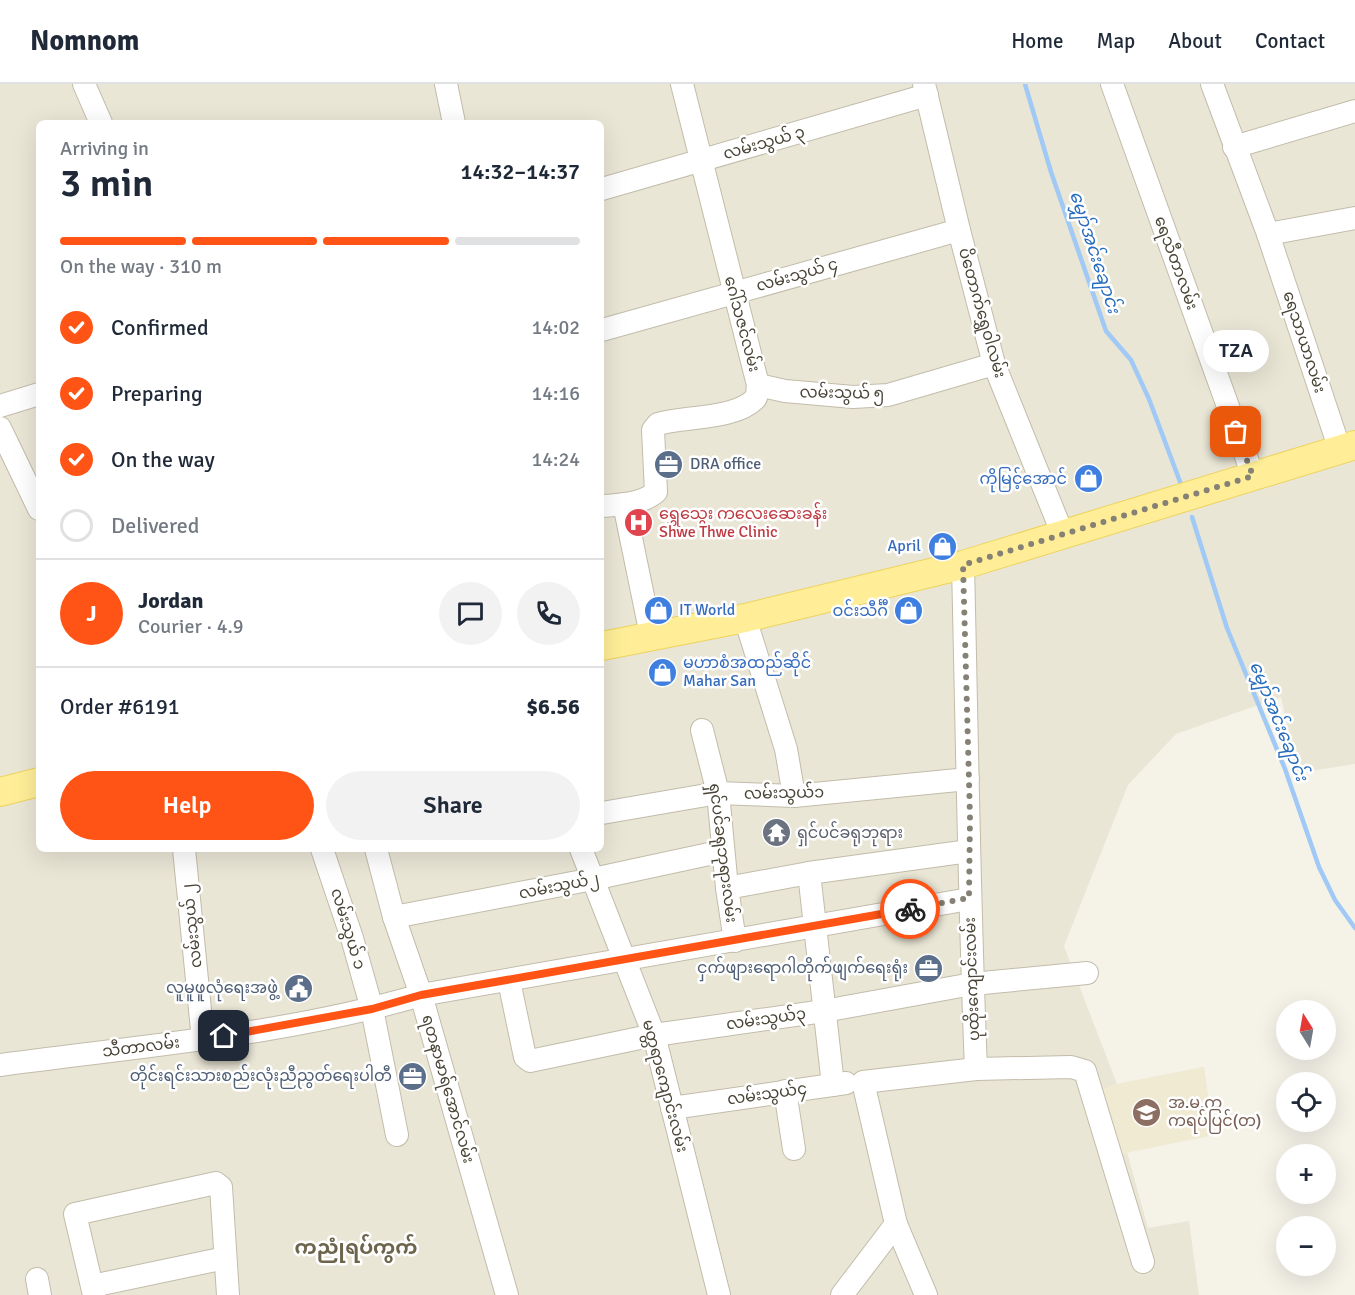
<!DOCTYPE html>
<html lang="en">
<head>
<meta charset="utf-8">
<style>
  body { margin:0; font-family:Signika,"Noto Sans Myanmar",sans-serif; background:#f2f2f3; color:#1f2937; height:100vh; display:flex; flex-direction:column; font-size:22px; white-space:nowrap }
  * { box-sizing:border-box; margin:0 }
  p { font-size:20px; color:#747a83 }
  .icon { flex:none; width:33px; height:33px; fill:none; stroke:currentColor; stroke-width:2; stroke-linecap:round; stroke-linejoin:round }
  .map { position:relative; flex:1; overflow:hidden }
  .drawer { position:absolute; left:36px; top:36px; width:568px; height:732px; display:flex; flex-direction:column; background:#fff; border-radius:9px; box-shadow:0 6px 24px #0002 }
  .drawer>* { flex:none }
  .needle { width:39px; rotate:349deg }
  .fabs { position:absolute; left:1276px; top:916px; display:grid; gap:12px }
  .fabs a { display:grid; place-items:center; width:60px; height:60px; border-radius:50%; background:#fff; box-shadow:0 6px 24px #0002; font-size:30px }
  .pin { position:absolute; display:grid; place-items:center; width:51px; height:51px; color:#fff; margin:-26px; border-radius:12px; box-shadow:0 3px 9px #0006 }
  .courier { position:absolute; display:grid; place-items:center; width:60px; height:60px; margin:-30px; border:4px solid #ff5415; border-radius:50%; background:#fff; color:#222; box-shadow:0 2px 8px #0007 }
  .bubble { position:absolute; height:42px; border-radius:21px; background:#fff; box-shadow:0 6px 24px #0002; font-size:20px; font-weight:600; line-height:42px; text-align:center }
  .headline em { font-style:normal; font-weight:600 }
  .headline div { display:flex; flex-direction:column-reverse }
  .headline { display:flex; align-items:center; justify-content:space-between; height:102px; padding:0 24px }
  h1 { font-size:39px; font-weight:600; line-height:45px }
  .bar { display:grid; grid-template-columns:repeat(4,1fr); gap:9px 6px; align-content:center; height:72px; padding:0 24px }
  .bar i { height:8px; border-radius:4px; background:#e0e1e3 }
  .bar .active { background:#ff5415 }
  .bar p { grid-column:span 4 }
  .line { display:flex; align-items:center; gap:15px; padding:0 24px; border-top:2px solid #e0e1e3 }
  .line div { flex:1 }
  .round { display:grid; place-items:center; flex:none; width:63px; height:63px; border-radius:32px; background:#f2f2f3 }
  ol { padding:0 24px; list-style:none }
  li { display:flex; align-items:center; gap:18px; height:66px }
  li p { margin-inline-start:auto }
  li .icon { padding:6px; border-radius:50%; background:#ff5415; color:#fff; stroke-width:4 }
  li:last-child { color:#747a83 }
  li i { width:33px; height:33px; border:3px solid #e0e1e3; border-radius:50% }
  .button { display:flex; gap:12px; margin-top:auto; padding:12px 24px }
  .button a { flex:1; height:69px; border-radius:36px; background:#ff5415; color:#fff; font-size:24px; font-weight:600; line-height:69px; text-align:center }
  .button a+a { background:#f2f2f3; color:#1f2937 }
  header { display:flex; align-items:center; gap:36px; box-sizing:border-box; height:84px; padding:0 30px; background:#fff; border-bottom:2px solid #e0e1e3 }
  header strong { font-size:28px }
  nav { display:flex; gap:33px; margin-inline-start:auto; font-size:21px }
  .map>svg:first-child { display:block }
  .residential { fill:#eae6d6; fill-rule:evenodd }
  .education { fill:#efead1 }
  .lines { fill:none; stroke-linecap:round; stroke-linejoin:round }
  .stream { stroke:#a0c9f6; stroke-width:4.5 }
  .minor-casing { stroke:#c2bcaa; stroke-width:24 }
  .major-casing { stroke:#edd35e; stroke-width:30 }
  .minor { stroke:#fff; stroke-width:22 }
  .major { stroke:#ffee97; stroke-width:28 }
  .done { stroke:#858174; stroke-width:6; stroke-dasharray:0 10.8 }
  .route { stroke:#ff5415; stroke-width:8 }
  .labels { text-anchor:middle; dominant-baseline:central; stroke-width:5; stroke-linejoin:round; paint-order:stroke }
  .street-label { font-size:16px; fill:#494436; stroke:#fff }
  .service-label { font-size:16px; fill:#4e5e75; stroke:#fff; text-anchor:end }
  .shop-label { font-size:16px; fill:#366cbe; stroke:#fff; text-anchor:end }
  .health-label { font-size:16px; fill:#be3a42; stroke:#fff; text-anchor:start }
  .worship-label { font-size:16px; fill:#5b616d; stroke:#fff; text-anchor:start }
  .education-label { font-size:16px; fill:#785e54; stroke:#fff; text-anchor:start }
  .water-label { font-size:18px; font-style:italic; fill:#266cbe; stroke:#fff }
  .quarter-label { font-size:20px; font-weight:bold; fill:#6d644c; stroke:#fff }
</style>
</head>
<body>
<header>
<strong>Nomnom</strong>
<nav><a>Home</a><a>Map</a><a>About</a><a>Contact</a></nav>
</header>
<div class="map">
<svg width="1355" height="1211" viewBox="0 0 1355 1211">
  <rect width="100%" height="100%" fill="#f5f3e8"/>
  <path class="residential" d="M0,0H1355V680L1298,689L1281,613L1176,650L1128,701L1064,862L1117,1000L1204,983L1213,1051L1127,1068L1148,1144L1189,1137L1199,1211H0ZM39,39H602V765H39Z"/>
  <path class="education" d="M1204,983L1213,1051L1107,1073L1090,1009L1117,1000Z"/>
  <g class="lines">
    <g class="stream">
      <path d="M1025,0L1051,88L1106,247L1131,276L1149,315L1182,403"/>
      <path d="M1192,433L1227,544L1285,685L1319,783L1335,816L1355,844"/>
    </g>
    <defs>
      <g id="minor">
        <path d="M84,0L101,39"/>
        <path d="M446,0L454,39"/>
        <path d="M924,0L959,146L994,280L1063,451"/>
        <path d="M1112,0L1253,392"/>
        <path d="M1212,0L1268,150L1340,366"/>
        <path d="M1234,63L1355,27"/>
        <path d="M602,105L927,11"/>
        <path d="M1268,150L1355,134"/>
        <path d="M602,246L959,146"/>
        <path d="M758,301L785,307L853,313L888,311L994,280"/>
        <path d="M0,322L39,310"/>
        <path d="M0,344L39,425"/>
        <path d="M624,420L651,551"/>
        <path d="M602,422C620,421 642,420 656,408L653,346L658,340C684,332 734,336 755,315C758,312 757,306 758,301L682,0"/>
        <path d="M963,481C967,649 969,817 976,985"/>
        <path d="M745,534L786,665L794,712"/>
        <path d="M702,646L718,709L727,804L735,857"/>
        <path d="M602,729L718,709L794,712L968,695"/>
        <path d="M184,765L203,956"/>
        <path d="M322,765L352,854L372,925L397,1051"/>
        <path d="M376,765L394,833L421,911L507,1211"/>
        <path d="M581,765L654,951L719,1211"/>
        <path d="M809,789L833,1001"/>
        <path d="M727,804L809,789L969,767"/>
        <path d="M394,833L593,795L723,767"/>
        <path d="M509,897L525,973L530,977L654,951L824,927L972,900L1087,889"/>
        <path d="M0,981C141,962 284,951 421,911L969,815"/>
        <path d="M785,1007L794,1065"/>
        <path d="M672,1024L846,999"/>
        <path d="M37,1195L40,1211"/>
        <path d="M92,1202L225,1174"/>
        <path d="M94,1211L75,1130L216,1099L221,1103L228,1211"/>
        <path d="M842,1211L896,1140"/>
        <path d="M926,1211L896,1140L863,998L976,985L1071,983L1085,987L1143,1178"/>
      </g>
      <g id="major">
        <path d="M602,562L745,534L963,481L1355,361"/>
        <path d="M0,708L39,698"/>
      </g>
    </defs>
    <use href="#minor" class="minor-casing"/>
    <use href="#major" class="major-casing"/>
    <use href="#minor" class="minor"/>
    <use href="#major" class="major"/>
  </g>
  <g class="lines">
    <path class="done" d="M910,825L969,814L970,733L963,481L1253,392L1236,348"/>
    <path class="route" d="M224,952L372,925L421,911L910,825"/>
  </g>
  <defs>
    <symbol id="office-disc" viewBox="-11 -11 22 22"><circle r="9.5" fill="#5c6f8a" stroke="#fff"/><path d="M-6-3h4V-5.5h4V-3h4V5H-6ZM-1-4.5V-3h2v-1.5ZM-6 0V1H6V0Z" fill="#fff"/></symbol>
    <symbol id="shop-disc" viewBox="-11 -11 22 22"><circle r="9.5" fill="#3f7fe0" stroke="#fff"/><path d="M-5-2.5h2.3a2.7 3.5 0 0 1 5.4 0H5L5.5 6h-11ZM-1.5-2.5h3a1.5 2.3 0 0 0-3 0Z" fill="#fff"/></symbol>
    <symbol id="hospital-disc" viewBox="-11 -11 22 22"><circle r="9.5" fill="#e0444e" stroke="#fff"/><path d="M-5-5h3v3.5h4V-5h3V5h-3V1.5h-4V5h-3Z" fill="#fff"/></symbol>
    <symbol id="temple-disc" viewBox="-11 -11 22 22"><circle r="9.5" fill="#6b7280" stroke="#fff"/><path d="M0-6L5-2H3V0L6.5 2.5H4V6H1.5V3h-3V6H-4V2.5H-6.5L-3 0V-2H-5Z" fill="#fff"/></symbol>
    <symbol id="civic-disc" viewBox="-11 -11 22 22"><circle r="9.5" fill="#5c6f8a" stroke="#fff"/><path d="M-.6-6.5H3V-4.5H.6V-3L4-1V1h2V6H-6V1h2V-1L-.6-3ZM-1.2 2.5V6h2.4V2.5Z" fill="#fff"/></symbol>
    <symbol id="school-disc" viewBox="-11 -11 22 22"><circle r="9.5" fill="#8d6e63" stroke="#fff"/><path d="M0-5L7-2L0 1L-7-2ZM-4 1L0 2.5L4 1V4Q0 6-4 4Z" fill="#fff"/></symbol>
  </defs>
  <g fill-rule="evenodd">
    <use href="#office-disc" x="652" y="364" width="33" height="33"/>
    <use href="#shop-disc" x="1072" y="378" width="33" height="33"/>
    <use href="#hospital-disc" x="622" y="422" width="33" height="33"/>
    <use href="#shop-disc" x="926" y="446" width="33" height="33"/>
    <use href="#shop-disc" x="642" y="510" width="33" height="33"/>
    <use href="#shop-disc" x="892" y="510" width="33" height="33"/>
    <use href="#shop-disc" x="646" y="572" width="33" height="33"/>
    <use href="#temple-disc" x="760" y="732" width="33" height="33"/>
    <use href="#office-disc" x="912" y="868" width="33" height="33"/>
    <use href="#civic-disc" x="282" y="888" width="33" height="33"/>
    <use href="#office-disc" x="396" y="976" width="33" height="33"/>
    <use href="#school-disc" x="1130" y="1012" width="33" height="33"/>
  </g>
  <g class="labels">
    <g class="street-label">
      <text transform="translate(764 59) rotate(-16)">လမ်းသွယ် ၃</text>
      <text transform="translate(1176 179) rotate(70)">ရေသီတာလမ်း</text>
      <text transform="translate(797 191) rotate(-16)">လမ်းသွယ် ၄</text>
      <text transform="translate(982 229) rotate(74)">ပိတောက်ရွှေဝါလမ်း</text>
      <text transform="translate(742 240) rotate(75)">ဂေါ်သဇင်လမ်း</text>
      <text transform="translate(1304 258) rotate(72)">ရေသာယာလမ်း</text>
      <text transform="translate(842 309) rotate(1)">လမ်းသွယ် ၅</text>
      <text transform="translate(784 709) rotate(-1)">လမ်းသွယ်၁</text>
      <text transform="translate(723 769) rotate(83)">ရှင်ပင်ခရုဘုရားလမ်း</text>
      <text transform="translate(559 802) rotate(-11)">လမ်းသွယ်၂</text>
      <text transform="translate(192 842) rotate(-96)">လမ်းသွယ် ၂</text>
      <text transform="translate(348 845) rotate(73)">လမ်းသွယ် ၁</text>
      <text transform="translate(972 895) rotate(-92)">ပုထိုးကျောင်းလမ်း</text>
      <text transform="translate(766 935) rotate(-8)">လမ်းသွယ်၃</text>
      <text transform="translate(141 963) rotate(-7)">သီတာလမ်း</text>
      <text transform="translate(665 1002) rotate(75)">မတ္တရာကျောင်းလမ်း</text>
      <text transform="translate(448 1005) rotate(74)">ရတနာမာရ်အောင်လမ်း</text>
      <text transform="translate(767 1010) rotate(-8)">လမ်းသွယ်၄</text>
    </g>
    <g class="service-label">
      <text x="690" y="380" text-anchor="start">DRA office</text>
      <text x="908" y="884">ငှက်ဖျားရောဂါတိုက်ဖျက်ရေးရုံး</text>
      <text x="278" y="904">လူမူဖူလုံရေးအဖွဲ့</text>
      <text x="392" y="992">တိုင်းရင်းသားစည်းလုံးညီညွတ်ရေးပါတီ</text>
    </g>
    <g class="shop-label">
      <text x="1067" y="395">ကိုမြင့်အောင်</text>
      <text x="921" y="462">April</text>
      <text x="679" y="526" text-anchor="start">IT World</text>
      <text x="888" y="527">ဝင်းသီင်္ဂီ</text>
      <text x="683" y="579" text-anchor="start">မဟာစံအထည်ဆိုင်<tspan x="683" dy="18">Mahar San</tspan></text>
    </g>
    <g class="health-label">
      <text x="659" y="430">ရွှေသွေး ကလေးဆေးခန်း<tspan x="659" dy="18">Shwe Thwe Clinic</tspan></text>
    </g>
    <g class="worship-label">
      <text x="797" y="749">ရှင်ပင်ခရုဘုရား</text>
    </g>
    <g class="education-label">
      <text x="1168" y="1019">အ.မ.က<tspan x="1168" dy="18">ကရပ်ပြင်(တ)</tspan></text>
    </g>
    <g class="water-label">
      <text transform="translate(1095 168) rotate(72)">မျှော်အင်းချောင်း</text>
      <text transform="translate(1279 637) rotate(68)">မျှော်အင်းချောင်း</text>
    </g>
    <g class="quarter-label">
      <text x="356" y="1163">ကညုံရပ်ကွက်</text>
    </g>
  </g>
</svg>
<div class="fabs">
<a><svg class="needle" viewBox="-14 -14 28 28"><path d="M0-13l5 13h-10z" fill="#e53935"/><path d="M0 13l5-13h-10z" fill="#747a83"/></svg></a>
<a><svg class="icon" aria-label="locate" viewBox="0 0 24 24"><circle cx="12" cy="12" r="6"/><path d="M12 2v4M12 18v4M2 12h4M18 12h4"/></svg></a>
<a>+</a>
<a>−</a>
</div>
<div class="pin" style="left:1236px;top:348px;background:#ea580c"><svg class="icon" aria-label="bag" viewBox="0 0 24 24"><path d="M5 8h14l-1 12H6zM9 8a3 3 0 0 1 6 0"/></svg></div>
<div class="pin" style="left:224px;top:952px;background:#1f2937"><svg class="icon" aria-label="home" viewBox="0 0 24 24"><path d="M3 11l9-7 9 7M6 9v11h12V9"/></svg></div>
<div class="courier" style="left:910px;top:825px"><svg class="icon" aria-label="bike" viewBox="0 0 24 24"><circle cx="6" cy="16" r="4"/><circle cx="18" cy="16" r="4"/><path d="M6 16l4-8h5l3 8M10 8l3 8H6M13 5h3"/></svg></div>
<div class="bubble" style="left:1203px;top:246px;width:66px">TZA</div>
<section class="drawer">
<div class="headline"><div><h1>3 min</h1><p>Arriving in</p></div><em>14:32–14:37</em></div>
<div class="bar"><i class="active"></i><i class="active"></i><i class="active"></i><i></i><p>On the way · 310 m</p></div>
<ol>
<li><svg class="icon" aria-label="check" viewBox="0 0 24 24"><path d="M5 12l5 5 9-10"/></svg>Confirmed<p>14:02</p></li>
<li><svg class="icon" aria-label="check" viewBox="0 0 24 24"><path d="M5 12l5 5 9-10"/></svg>Preparing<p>14:16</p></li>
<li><svg class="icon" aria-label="check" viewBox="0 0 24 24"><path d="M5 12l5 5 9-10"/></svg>On the way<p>14:24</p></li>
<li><i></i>Delivered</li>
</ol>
<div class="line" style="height:108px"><b class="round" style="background:#ff5415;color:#fff">J</b><div><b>Jordan</b><p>Courier · 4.9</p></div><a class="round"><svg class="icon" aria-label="chat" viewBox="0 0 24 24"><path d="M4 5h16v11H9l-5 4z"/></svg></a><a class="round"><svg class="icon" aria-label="phone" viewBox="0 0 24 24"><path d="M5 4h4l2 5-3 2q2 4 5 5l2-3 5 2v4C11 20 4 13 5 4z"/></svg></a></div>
<div class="line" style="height:78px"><div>Order #6191</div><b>$6.56</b></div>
<div class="button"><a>Help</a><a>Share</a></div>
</section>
</div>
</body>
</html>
